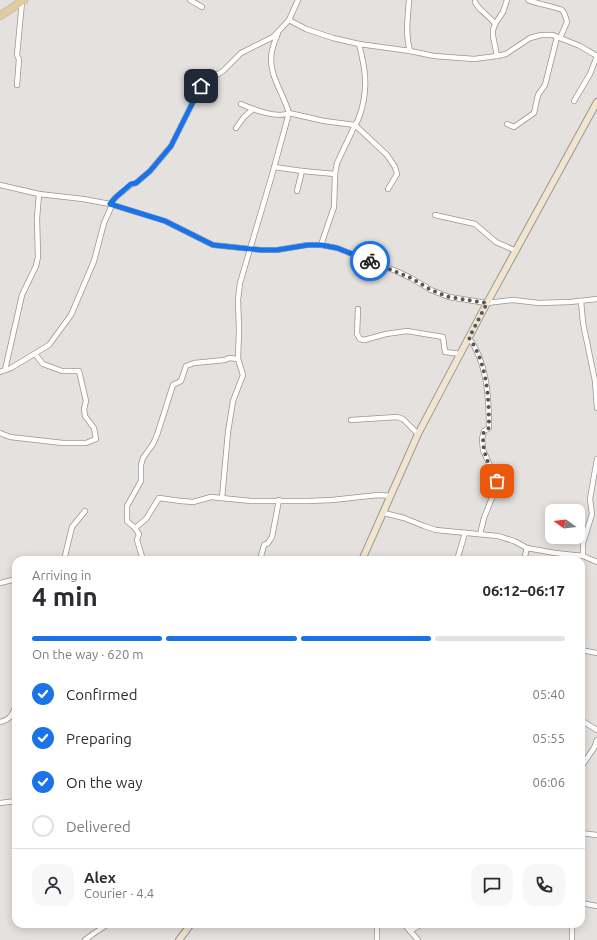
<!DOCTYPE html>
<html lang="en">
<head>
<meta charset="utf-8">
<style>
  body { margin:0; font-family:Ubuntu,sans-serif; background:#f7f7f7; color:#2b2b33; height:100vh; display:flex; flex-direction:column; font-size:15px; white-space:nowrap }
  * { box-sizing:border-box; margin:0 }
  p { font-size:13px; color:#7c7c81 }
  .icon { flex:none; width:22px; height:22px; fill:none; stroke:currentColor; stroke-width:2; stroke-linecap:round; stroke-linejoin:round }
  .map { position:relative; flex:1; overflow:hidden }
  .panel { position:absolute; left:12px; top:556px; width:573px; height:372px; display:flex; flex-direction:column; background:#fff; border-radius:12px; box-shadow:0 2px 10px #0003 }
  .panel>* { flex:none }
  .needle { width:26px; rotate:284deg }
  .controls { position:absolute; left:545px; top:504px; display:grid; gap:8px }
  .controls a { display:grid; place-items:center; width:40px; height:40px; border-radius:8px; background:#fff; box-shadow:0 2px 10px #0003; font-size:20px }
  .pin { position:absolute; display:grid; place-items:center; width:34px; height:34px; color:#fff; margin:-17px; border-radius:8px; box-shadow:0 2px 6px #0006 }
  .courier { position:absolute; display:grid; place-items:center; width:40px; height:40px; margin:-20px; border:3px solid #1a73e8; border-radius:50%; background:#fff; color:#222; box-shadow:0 1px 5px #0007 }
  .head em { font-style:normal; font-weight:700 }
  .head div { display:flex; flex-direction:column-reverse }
  .head { display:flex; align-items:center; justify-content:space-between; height:68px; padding:0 20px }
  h1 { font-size:26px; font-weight:700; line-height:30px }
  .bar { display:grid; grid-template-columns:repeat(4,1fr); gap:6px 4px; align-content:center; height:48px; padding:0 20px }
  .bar i { height:5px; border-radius:3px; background:#e1e1e2 }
  .bar .on { background:#1a73e8 }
  .bar p { grid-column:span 4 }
  .line { display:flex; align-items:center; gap:10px; padding:0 20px; border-top:1px solid #e1e1e2 }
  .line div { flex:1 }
  .round { display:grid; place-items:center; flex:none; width:42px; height:42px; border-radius:12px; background:#f7f7f7 }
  ol { padding:0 20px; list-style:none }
  li { display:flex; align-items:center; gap:12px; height:44px }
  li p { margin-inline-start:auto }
  li .icon { padding:4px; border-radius:50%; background:#1a73e8; color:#fff; stroke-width:4 }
  li:last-child { color:#7c7c81 }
  li i { width:22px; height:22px; border:2px solid #e1e1e2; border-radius:50% }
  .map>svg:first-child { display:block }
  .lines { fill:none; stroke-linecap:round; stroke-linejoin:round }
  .street-casing { stroke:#999593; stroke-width:6 }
  .secondary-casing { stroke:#999593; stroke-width:8 }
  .primary-casing { stroke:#c0c0c0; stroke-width:9 }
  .street { stroke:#fff; stroke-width:4.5 }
  .secondary { stroke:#f1e5d0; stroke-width:6 }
  .primary { stroke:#e2cba1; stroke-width:7 }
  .done { stroke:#595756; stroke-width:4; stroke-dasharray:0 7.2 }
  .route { stroke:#1a73e8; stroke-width:5 }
</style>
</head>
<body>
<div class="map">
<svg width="597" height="940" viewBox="0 0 597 940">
  <rect width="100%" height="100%" fill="#e5e1de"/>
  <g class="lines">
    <defs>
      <g id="street">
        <path d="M190,0L202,7"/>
        <path d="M409,0C408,17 405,34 410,51"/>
        <path d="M528,0C534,3 560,8 562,10C565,13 566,18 567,22L560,38"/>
        <path d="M475,2C479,11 489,15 495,24"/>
        <path d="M289,20L306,29L333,38L359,44L410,51L434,56L474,59L497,56L506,54L530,38L541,35H553L560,38L580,46L597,56"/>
        <path d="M278,33C276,39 273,45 272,51C267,73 283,92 289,113L324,121L355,125L387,155L395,167L397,174L388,189"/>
        <path d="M497,56L493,36V30L495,24L503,12L507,0"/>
        <path d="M17,85L19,59L17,55L22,2L21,1"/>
        <path d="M574,101L590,74L597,56"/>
        <path d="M507,124L514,127L534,113L538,95L545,85L557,37"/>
        <path d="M236,128L244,117L253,109"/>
        <path d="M274,167L302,171L297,191"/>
        <path d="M302,171L335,174"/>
        <path d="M0,185L39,194L83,199L110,204L165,221L213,245L261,250H277L307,245H321L337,248L396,271L411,278L431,290L449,297L487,303L513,300L539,303L570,302L597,299"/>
        <path d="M110,204L116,197L131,185L136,183L150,171L171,146L199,90L204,83L223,71L241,53L273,37L289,20L298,0"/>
        <path d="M435,215L475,224L496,242L516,251"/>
        <path d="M321,245L334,207L335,174L337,163L355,125C359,120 360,114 362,108C368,84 365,68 359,44"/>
        <path d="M581,301L583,323L595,381L597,408"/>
        <path d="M358,309L357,334L360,339L364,340L386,334L407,331L443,337L445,352L461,354"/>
        <path d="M469,338C487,362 489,398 489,428L484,431L482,439L483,450L497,481L495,490L484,518L480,534"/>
        <path d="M5,370L22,295L36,266L38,257L37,218L39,194"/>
        <path d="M0,372L11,368L49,345L71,315L94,261L104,223L112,205"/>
        <path d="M351,420L397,417L403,419L418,434"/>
        <path d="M0,433L10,437L63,443H86L96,439L94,428L85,416L84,409L86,401L79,371H62L43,364L35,354"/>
        <path d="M222,498L228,432L233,401L243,375L238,359L239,329L238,300L240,283L272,175L289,113C278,119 252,109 241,104"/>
        <path d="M384,513L404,518L424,526L436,530L498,536L514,541L527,548L555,553L583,556L597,562"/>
        <path d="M135,528L146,519L159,498L181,501L193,502L211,497L251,501H309L332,500L378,495L391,496"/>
        <path d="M583,556V543L592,514L590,499L597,459"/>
        <path d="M64,560L72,527L85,511"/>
        <path d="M143,560L137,540L139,534L135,528L127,521V506L141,481V465L143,458L153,444L157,435L173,385L181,381L186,366L194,363L225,360L229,358L238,359"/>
        <path d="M260,560L264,545L268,543L272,537L279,500"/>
        <path d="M457,560L465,533"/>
        <path d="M524,560L527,548"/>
        <path d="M0,583L16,579"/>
        <path d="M581,650L597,653"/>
        <path d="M0,722C10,720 12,715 16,706"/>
        <path d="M581,722H584L597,730"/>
        <path d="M581,767L594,748L597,740"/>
        <path d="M0,803L16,801"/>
        <path d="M581,833L597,835"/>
        <path d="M581,903L597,906"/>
        <path d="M404,924L418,940"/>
        <path d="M410,931L422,924"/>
        <path d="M85,940L93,934L108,924"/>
        <path d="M377,940V924"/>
        <path d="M572,940V924"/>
      </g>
      <g id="secondary">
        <path d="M362,560L418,434L487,303L597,102"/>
        <path d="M179,940L191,924"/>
      </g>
      <path id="primary" d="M0,16L24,0"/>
    </defs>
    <use href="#street" class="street-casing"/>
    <use href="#secondary" class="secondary-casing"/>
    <use href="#primary" class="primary-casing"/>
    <use href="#street" class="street"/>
    <use href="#secondary" class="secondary"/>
    <use href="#primary" class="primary"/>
  </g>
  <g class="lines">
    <path class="done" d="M370,261L411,278L431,290L449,297L487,303L469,338C487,362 489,398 489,428L484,431C480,450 489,464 497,481"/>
    <path class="route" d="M201,86L171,146L150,171L136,183L131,184L116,197L110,204L165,221L213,245L261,250H277L308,245H321L337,248L370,261"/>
  </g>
</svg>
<div class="controls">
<a><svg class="needle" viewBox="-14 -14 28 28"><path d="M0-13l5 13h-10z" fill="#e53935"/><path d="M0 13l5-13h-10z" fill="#7c7c81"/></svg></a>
</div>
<div class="pin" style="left:497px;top:481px;background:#ea580c"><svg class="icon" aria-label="bag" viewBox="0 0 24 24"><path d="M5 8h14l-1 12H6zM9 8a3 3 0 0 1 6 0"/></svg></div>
<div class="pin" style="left:201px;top:86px;background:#1f2937"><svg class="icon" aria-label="home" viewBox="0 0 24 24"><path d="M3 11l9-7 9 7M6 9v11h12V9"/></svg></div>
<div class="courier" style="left:370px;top:261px"><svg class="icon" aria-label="bike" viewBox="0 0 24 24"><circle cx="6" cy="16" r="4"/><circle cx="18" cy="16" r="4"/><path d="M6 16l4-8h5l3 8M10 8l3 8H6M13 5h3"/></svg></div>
<section class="panel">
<div class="head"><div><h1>4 min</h1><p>Arriving in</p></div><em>06:12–06:17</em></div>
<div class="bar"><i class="on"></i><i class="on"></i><i class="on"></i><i></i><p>On the way · 620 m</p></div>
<ol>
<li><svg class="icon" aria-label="check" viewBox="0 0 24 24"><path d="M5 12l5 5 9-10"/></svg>Confirmed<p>05:40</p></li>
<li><svg class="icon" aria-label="check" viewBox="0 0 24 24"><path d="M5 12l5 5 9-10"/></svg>Preparing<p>05:55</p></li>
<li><svg class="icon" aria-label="check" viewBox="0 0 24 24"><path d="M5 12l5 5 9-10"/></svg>On the way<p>06:06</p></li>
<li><i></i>Delivered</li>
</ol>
<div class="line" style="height:72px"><a class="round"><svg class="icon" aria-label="person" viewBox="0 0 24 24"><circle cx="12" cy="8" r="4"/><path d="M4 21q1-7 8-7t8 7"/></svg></a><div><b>Alex</b><p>Courier · 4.4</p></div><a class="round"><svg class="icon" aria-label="chat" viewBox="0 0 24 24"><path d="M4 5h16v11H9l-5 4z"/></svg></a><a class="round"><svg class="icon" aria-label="phone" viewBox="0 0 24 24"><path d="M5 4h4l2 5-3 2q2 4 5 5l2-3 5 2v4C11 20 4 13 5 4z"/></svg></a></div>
</section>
</div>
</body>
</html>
